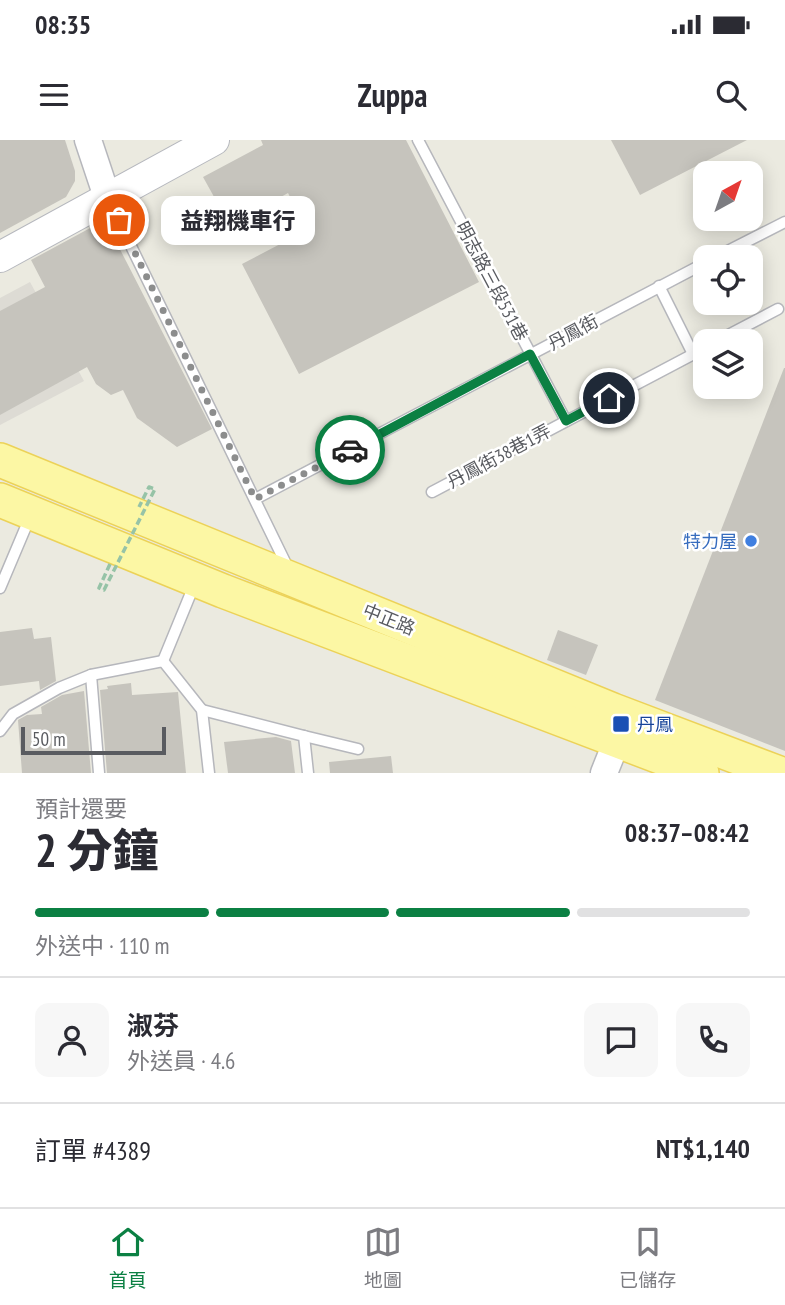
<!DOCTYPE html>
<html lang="zh-TW">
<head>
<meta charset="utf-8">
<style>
  body { margin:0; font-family:"PT Sans Narrow","Noto Sans TC",sans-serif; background:#f7f7f7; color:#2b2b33; height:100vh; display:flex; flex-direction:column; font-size:26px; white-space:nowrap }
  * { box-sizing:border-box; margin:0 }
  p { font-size:23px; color:#7c7c81 }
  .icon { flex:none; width:38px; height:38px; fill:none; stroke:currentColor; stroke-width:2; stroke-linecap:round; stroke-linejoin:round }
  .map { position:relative; height:633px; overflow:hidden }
  .details { display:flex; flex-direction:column; background:#fff; flex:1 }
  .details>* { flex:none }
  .needle { width:46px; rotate:40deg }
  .controls { position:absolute; left:693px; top:21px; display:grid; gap:14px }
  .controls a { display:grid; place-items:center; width:70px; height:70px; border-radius:14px; background:#fff; box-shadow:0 4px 18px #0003; font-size:35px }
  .scale { position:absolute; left:21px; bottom:18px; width:145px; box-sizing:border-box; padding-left:7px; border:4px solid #595b60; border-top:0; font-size:19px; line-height:24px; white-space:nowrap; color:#595b60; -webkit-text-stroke:5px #fff; paint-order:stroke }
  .pin { position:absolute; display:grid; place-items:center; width:60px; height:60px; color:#fff; margin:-30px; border:4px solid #fff; border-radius:50%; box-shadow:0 2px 7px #0007 }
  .courier { position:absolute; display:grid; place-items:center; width:70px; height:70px; margin:-35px; border:5px solid #0b8043; border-radius:50%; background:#fff; color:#222; box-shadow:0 2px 9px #0007 }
  .bubble { position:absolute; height:49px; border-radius:14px; background:#fff; box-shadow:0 4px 18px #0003; font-size:23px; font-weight:800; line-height:49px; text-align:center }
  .overview em { font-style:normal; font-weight:800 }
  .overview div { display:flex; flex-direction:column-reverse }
  .overview { display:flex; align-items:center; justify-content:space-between; height:119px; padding:0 35px }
  h1 { font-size:46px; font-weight:800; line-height:52px }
  .bar { display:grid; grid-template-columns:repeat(4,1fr); gap:10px 7px; align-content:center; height:84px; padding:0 35px }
  .bar i { height:9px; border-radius:5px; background:#e1e1e2 }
  .bar .selected { background:#0b8043 }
  .bar p { grid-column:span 4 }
  .line { display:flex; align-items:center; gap:18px; padding:0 35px; border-top:2px solid #e1e1e2 }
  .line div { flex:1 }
  .round { display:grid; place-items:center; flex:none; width:74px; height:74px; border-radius:14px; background:#f7f7f7 }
  .status { display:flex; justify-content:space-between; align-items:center; height:49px; padding:0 35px; background:#fff; direction:ltr }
  .status svg { height:19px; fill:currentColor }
  header { display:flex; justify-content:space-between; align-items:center; height:91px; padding:0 35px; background:#fff; font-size:32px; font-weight:800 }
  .menu { display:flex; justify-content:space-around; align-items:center; height:98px; border-top:2px solid #e1e1e2; background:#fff; font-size:19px; color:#7c7c81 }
  .menu a { display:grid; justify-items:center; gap:4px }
  .menu .selected { color:#0b8043 }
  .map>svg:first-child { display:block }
  .industrial { fill:#dddbd4 }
  .building { fill:#c6c4bd }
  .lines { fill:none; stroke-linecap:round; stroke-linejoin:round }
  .service-casing { stroke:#b6b7bc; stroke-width:13 }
  .tertiary-casing { stroke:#b6b7bc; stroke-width:29 }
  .secondary-casing { stroke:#b6b8be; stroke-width:32 }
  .primary-casing { stroke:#ecd258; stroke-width:36 }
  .service { stroke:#fff; stroke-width:10 }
  .tertiary { stroke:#fff; stroke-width:26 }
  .secondary { stroke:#fff; stroke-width:30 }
  .primary { stroke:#fcf7a4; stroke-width:33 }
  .path-bridge { stroke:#96c3a7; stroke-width:3.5; stroke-dasharray:7 3.5; stroke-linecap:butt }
  .done { stroke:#8c8d8d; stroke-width:7; stroke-dasharray:0 12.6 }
  .route { stroke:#0b8043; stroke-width:9 }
  .shop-dot { fill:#3f7fe0; stroke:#fff; stroke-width:2.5 }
  .transit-dot { fill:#1a4fb4; stroke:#fff; stroke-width:2.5 }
  .labels { text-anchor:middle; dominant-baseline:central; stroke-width:5; stroke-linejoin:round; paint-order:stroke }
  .street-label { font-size:18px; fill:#595b60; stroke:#fff }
  .shop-label { font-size:18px; fill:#366cbe; stroke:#fff; text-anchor:end }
  .transit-label { font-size:18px; fill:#164399; stroke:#fff; text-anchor:start }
</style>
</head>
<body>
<div class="status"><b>08:35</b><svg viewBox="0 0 49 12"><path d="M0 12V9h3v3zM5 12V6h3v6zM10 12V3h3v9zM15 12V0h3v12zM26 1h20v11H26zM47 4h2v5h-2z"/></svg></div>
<header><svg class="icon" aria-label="menu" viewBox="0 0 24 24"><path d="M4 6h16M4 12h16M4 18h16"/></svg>Zuppa<svg class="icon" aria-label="search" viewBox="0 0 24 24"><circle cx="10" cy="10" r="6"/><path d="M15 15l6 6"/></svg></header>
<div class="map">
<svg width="785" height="633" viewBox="0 0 785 633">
  <rect width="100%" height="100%" fill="#ebeae0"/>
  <path class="industrial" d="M30,142L84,241L0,285V158Z"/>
  <g class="building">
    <path d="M0,0H65L75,31V41L66,57L0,93Z"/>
    <path d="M261,0H406L479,142L299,234L242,124L307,90L288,53L247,76L250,81L233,91L203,37L263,5Z"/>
    <path d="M611,0H747L640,55Z"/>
    <path d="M105,80L212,289L177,307L137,278L123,250L111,255L96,244L87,227L0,275V171L45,147L31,120Z"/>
    <path d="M784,228H785V611L655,560Z"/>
    <path d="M32,488L34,499L51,497L56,541L40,550L39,541L0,546V492Z"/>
    <path d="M558,490L598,505L586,535L547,520Z"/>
    <path d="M131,543L132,555L178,552L186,633H107L100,550L108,549L107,546Z"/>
    <path d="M84,551L91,633H22L18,580L27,575L42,574L41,567L62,555Z"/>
    <path d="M276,597L291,601L295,633H228L224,602Z"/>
    <path d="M391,616L393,633H330L329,622Z"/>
  </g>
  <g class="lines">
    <defs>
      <g id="service">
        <path d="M418,0L566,281"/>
        <path d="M108,59L288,428"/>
        <path d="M716,117L785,82"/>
        <path d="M659,146L693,214"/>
        <path d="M717,201L778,169"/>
        <path d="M432,352L705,208"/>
        <path d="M255,359L705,123"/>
        <path d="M0,448L30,377"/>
        <path d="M163,521L195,443"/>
        <path d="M91,535L99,633"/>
        <path d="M202,570L304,596L308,633"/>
        <path d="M0,591L13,574L59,548L91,535L163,521L202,570L209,633"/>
        <path d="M304,596L358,609"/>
      </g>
      <g id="tertiary">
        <path d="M88,0L107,57"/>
        <path d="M604,633L624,583"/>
      </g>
      <path id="secondary" d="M0,117L214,0"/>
      <g id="primary">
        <path d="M0,320L613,570L779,633"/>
        <path d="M0,360L223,451L702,633"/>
      </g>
    </defs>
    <use href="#service" class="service-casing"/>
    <use href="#tertiary" class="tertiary-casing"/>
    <use href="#secondary" class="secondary-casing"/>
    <use href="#primary" class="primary-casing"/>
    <use href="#service" class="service"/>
    <use href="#tertiary" class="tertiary"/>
    <use href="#secondary" class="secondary"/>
    <use href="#primary" class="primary"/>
    <path class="path-bridge" d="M110,424L99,448L104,450L155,349L149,347L139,367"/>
  </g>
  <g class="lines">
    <path class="done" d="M119,80L255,359L350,310"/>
    <path class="route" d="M350,310L530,214L566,281L609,258"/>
  </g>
  <circle class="shop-dot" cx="751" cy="401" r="7"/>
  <rect class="transit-dot" x="612" y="575" width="18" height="18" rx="3.5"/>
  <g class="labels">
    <g class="street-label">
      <text transform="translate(492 141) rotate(62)">明志路三段531巷</text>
      <text transform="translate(573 192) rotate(-28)">丹鳳街</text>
      <text transform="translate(499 316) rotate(-28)">丹鳳街38巷1弄</text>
      <text transform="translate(389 479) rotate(22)">中正路</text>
    </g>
    <g class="shop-label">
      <text x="737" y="401">特力屋</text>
    </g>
    <g class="transit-label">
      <text x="637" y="584">丹鳳</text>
    </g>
  </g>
</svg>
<div class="controls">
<a><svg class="needle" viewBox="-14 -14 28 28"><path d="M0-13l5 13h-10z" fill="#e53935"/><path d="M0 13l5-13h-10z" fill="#7c7c81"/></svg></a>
<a><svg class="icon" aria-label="locate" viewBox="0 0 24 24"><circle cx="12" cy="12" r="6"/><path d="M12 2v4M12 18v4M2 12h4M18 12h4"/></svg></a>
<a><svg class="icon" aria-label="layers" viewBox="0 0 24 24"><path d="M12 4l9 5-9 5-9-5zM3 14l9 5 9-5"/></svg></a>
</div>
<div class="scale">50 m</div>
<div class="pin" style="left:119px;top:80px;background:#ea580c"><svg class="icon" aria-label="bag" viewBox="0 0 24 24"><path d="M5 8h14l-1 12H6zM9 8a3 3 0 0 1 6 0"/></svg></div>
<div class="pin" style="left:609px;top:258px;background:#1f2937"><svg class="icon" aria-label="home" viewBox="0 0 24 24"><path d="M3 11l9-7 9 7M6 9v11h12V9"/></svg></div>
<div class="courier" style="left:350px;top:310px"><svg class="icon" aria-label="car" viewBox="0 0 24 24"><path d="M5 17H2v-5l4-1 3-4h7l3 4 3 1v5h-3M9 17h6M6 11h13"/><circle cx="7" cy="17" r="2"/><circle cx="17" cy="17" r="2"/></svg></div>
<div class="bubble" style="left:161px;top:56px;width:154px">益翔機車行</div>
</div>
<section class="details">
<div class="overview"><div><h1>2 分鐘</h1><p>預計還要</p></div><em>08:37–08:42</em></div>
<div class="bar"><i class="selected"></i><i class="selected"></i><i class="selected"></i><i></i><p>外送中 · 110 m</p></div>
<div class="line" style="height:126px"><a class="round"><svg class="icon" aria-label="person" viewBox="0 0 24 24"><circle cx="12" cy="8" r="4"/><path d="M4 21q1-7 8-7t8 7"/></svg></a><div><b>淑芬</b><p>外送員 · 4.6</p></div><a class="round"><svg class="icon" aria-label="chat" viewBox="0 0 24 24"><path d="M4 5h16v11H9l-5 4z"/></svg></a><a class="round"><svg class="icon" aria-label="phone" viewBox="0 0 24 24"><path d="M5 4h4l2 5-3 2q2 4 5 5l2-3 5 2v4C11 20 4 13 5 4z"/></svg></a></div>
<div class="line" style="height:91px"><div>訂單 #4389</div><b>NT$1,140</b></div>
</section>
<nav class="menu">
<a class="selected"><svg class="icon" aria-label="home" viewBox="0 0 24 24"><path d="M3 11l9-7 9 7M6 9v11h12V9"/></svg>首頁</a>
<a><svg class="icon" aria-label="map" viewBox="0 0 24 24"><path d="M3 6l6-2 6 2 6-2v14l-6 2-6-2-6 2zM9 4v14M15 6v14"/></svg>地圖</a>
<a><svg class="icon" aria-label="saved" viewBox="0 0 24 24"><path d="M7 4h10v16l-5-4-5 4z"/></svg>已儲存</a>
</nav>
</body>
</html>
